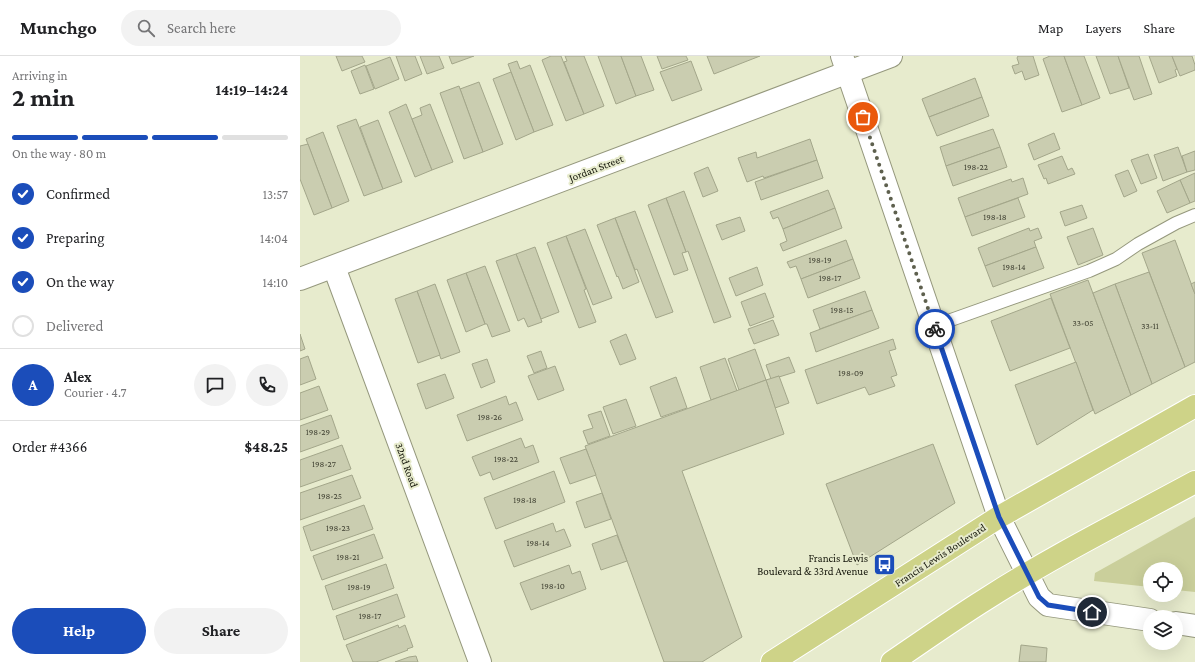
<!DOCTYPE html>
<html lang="en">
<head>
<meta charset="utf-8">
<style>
  body { margin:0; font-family:"Crimson Pro",serif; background:#f2f2f2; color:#202124; height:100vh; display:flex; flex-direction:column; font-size:15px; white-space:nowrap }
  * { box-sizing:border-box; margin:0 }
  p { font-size:13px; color:#757577 }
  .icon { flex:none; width:22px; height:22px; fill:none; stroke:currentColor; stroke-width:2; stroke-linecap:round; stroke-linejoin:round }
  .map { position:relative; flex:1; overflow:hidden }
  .drawer { display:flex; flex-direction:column; background:#fff; width:300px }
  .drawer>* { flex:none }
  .fabs { position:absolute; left:843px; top:506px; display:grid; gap:8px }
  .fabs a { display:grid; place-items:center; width:40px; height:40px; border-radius:50%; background:#fff; box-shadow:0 4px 16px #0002; font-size:20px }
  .pin { position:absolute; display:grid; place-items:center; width:34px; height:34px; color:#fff; margin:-17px; border:2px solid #fff; border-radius:50%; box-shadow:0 1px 4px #0007 }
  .courier { position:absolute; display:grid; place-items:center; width:40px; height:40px; margin:-20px; border:3px solid #1b4dba; border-radius:50%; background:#fff; color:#222; box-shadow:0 1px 5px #0007 }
  .overview em { font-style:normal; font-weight:700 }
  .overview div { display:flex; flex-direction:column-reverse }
  .overview { display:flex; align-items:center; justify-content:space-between; height:68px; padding:0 12px }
  h1 { font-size:26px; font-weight:700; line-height:30px }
  .bar { display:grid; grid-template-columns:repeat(4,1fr); gap:6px 4px; align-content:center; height:48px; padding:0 12px }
  .bar i { height:5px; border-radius:3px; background:#e0e0e0 }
  .bar .on { background:#1b4dba }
  .bar p { grid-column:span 4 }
  .line { display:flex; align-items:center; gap:10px; padding:0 12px; border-top:1px solid #e0e0e0 }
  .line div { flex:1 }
  .round { display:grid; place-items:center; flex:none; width:42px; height:42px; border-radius:21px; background:#f2f2f2 }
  ol { padding:0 12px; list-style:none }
  li { display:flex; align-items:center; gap:12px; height:44px }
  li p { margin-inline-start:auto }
  li .icon { padding:4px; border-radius:50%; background:#1b4dba; color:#fff; stroke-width:4 }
  li:last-child { color:#757577 }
  li i { width:22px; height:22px; border:2px solid #e0e0e0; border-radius:50% }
  .button { display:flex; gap:8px; margin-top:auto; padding:8px 12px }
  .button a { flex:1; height:46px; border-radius:24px; background:#1b4dba; color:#fff; font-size:16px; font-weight:700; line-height:46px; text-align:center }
  .button a+a { background:#f2f2f2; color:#202124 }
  header { display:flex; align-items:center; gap:24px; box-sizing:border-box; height:56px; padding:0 20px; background:#fff; border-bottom:1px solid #e0e0e0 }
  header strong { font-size:19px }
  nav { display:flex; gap:22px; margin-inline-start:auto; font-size:14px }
  .search { width:280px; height:36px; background:#f2f2f2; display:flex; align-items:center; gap:10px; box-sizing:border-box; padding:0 14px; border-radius:22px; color:#757577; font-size:15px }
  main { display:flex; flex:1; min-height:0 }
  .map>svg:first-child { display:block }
  .green { fill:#cacf9b }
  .building { fill:#cacdb0; stroke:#a3a68a }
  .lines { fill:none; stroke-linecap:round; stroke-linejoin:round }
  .lane-casing { stroke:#95987d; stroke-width:14 }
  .street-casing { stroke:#95987d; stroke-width:24 }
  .primary-casing { stroke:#fff; stroke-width:24 }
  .lane { stroke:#fff; stroke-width:12 }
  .street { stroke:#fff; stroke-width:22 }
  .primary { stroke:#ced388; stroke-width:22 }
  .done { stroke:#5e604e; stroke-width:4; stroke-dasharray:0 7.2 }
  .route { stroke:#1b4dba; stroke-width:5 }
  .labels { text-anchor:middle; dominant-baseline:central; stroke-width:4; stroke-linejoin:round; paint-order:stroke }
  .number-label { font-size:9px; fill:#424334 }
  .street-label { font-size:11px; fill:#14150a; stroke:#e7ebcd }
  .poi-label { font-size:11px; fill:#14150a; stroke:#e7ebcd; text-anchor:end }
</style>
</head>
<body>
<header>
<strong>Munchgo</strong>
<div class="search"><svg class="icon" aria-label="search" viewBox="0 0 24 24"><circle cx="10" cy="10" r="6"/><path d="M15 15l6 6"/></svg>Search here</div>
<nav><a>Map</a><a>Layers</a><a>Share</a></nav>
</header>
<main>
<section class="drawer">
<div class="overview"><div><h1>2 min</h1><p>Arriving in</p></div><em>14:19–14:24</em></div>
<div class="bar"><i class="on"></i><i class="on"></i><i class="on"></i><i></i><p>On the way · 80 m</p></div>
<ol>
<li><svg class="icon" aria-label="check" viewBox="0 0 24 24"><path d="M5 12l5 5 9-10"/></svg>Confirmed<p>13:57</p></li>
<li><svg class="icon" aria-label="check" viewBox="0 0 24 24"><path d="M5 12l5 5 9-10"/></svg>Preparing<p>14:04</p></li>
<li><svg class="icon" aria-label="check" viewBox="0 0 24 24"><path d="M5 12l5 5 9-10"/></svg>On the way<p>14:10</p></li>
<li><i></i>Delivered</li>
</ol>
<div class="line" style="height:72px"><b class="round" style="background:#1b4dba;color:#fff">A</b><div><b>Alex</b><p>Courier · 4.7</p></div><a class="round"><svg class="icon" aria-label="chat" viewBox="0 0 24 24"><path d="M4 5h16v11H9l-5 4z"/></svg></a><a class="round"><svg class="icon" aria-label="phone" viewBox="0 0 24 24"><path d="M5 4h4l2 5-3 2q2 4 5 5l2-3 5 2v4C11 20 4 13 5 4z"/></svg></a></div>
<div class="line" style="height:52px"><div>Order #4366</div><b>$48.25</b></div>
<div class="button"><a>Help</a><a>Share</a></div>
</section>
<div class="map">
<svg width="895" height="606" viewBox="0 0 895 606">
  <rect width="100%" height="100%" fill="#e7ebcd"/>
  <path class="green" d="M895,461V536L876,534V513H850V531L794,525L795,517Z"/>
  <g class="building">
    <path d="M36,0H62L65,6L42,15Z"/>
    <path d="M96,0H115L122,18L105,25Z"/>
    <path d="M120,0H139L144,12L127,18Z"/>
    <path d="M149,0H174L152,8Z"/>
    <path d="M251,0H261L284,58L266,65L242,4Z"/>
    <path d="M265,0H284L304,50L284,58L264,6L267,5Z"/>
    <path d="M298,0H321L336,40L316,48Z"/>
    <path d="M321,0H341L354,34L336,40Z"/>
    <path d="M357,0H386L388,4L362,13Z"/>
    <path d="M407,0H460L414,18Z"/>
    <path d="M718,0H733L739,19L725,24L722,15L715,18L712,10L719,8L717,2Z"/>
    <path d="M750,0H764L782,49L762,56L743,3Z"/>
    <path d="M764,0H784L800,42L782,49Z"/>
    <path d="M796,0H818L829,32L810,38Z"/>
    <path d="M818,0H839L852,38L834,44Z"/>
    <path d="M849,0H872L877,13L875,14L877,20L859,27Z"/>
    <path d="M872,0H892L895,9V14L880,20Z"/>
    <path d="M90,1L99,23L75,33L66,10Z"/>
    <path d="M217,5L220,13L230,9L253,69L234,76L208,8Z"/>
    <path d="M391,5L402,34L372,45L360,16Z"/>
    <path d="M65,9L74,33L60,38L51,15Z"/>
    <path d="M211,16L234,76L216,84L193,23Z"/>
    <path d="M675,22L682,41L629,61L622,43Z"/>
    <path d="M179,26L203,88L183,96L160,33Z"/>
    <path d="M159,30L183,96L164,103L140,37Z"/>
    <path d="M682,41L689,60L637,80L629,61Z"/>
    <path d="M106,48L132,114L115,121L89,56Z"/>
    <path d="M130,48L153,106L132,114L112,63L122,59L120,52Z"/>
    <path d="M56,63L83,133L64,140L37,70Z"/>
    <path d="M78,64L102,126L83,133L60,71Z"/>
    <path d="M693,73L700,91L646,110L640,91Z"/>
    <path d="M23,76L49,145L32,152L6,83Z"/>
    <path d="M754,77L760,93L734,104L728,88Z"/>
    <path d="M510,83L517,104L464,122L463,120L447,126L438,102L456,96L457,102Z"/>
    <path d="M8,88L32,152L14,159L0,123V90Z"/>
    <path d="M700,91L707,111L653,130L646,110Z"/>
    <path d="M878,91L887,116L863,125L854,99Z"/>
    <path d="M895,95V114L887,116L882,100Z"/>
    <path d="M848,98L857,122L841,128L831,104Z"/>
    <path d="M762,100L768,114L772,112L775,118L748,128L746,122L744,123L738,109Z"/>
    <path d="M517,104L523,122L461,144L455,126Z"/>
    <path d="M408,111L418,135L403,141L394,117Z"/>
    <path d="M828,114L837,135L824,141L815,119Z"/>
    <path d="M895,117V145L890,147L880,124Z"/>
    <path d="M723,122L728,138L665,161L658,142L711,123L712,126Z"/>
    <path d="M880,124L890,147L867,157L857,135Z"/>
    <path d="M528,134L535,152L483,173L478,161L473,163L470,156Z"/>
    <path d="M384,135L431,261L414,267L388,195L386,196L366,142Z"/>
    <path d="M366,142L386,196L382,197L388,214L374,219L348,149Z"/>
    <path d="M718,142L725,161L672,180L665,161Z"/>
    <path d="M782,149L787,162L765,170L760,156Z"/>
    <path d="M535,152L542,172L483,195L480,188L487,185L483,173Z"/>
    <path d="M335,155L373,256L356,262L337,213L335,214L315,162Z"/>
    <path d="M440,161L445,175L422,184L416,169Z"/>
    <path d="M315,162L339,226L323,233L318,220L317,221L297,169Z"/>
    <path d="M729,172L730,175L738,172L742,182L734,185L736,191L685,210L678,192Z"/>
    <path d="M793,172L803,199L778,209L767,181Z"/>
    <path d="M285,173L312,242L293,249L266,180Z"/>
    <path d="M266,180L286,233L284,234L296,266L279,272L247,187Z"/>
    <path d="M546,184L553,203L501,223L496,210L490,212L487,206Z"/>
    <path d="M875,184L895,238V306L885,311L842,197Z"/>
    <path d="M235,191L259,256L241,263L216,198Z"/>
    <path d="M736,191L744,212L693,231L685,210Z"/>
    <path d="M216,198L242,266L228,271L224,262L218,265L196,205Z"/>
    <path d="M553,203L560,222L508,242L501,223Z"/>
    <path d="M185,210L210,275L192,281L187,268H185L166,217Z"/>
    <path d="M457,211L463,229L436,240L429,222Z"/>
    <path d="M849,216L885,311L852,328L815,228Z"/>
    <path d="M166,217L185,268L166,276L147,224Z"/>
    <path d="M788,224L831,339L795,358L750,238Z"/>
    <path d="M895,226V238L891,228Z"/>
    <path d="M135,228L160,296L141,303L117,235Z"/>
    <path d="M815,228L852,328L831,339L793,237Z"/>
    <path d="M117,235L140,299L118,307L95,243Z"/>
    <path d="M565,235L572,254L520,273L513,254Z"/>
    <path d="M465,237L474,261L450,270L441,246Z"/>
    <path d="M751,242L770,292L710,315L691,265Z"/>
    <path d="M572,254L579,272L516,296L510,277Z"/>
    <path d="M473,264L479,279L454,288L448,273Z"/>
    <path d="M0,278L5,293L0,295Z"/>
    <path d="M326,278L336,303L320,309L310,285Z"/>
    <path d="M593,283L596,293L589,295L597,319L591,321L595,330L569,339L565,331L517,348L505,314Z"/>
    <path d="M455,293L466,324L439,334L428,303Z"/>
    <path d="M241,295L247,312L234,317L227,300Z"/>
    <path d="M8,300L16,323L0,329V303Z"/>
    <path d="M489,301L495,316L479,321V320L471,323L466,309Z"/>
    <path d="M425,302L437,335L411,344L400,311Z"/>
    <path d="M187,303L195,326L181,332L172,308Z"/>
    <path d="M776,306L793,354L737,389L715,329Z"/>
    <path d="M255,310L264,334L238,344L228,320Z"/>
    <path d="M145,318L154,342L126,353L117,328Z"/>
    <path d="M479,320L489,347L475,352L466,324Z"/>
    <path d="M376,321L387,352L361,361L350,331Z"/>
    <path d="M466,324L484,378L382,415L442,581L402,606H364L285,390Z"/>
    <path d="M19,330L28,354L0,364V337Z"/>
    <path d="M206,340L209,349L216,346L223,364L167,385L157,359Z"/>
    <path d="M326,343L336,370L313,378L303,351Z"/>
    <path d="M301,355L310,380L288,388L283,375L293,372L288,359Z"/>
    <path d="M31,359L39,382L0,396V370Z"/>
    <path d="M221,382L225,392L233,389L239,406L193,424L190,416L180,420L172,401Z"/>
    <path d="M633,388L655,447L557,509L526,428Z"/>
    <path d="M42,389L51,413L0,431V404Z"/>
    <path d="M286,393L296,419L270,428L260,402Z"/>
    <path d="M254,415L265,446L196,473L184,442Z"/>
    <path d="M52,419L61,442L0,464V437Z"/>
    <path d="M302,437L311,463L285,472L276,446Z"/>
    <path d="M64,449L73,473L11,495L3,471Z"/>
    <path d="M253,467L256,476L264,473L271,490L214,511L204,485Z"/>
    <path d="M74,478L83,502L22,524L13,500Z"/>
    <path d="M317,479L327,505L301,514L292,488Z"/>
    <path d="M86,508L94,532L33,554L25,530Z"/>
    <path d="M269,509L272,518L280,515L286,533L231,554L220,527Z"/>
    <path d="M97,538L105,561L44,584L36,560Z"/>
    <path d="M98,569L99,572L105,569L113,591L107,593L108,594L76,606H53L46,589Z"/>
    <path d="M721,589L747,592L746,606H719Z"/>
    <path d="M116,600L118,606H95L109,601Z"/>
  </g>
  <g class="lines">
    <defs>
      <path id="lane" d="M634,270L789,215L816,203L838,188L876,167L895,159"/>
      <g id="street">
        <path d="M542,0L699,461L739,541L748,549L850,564"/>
        <path d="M34,211L180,606"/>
        <path d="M0,223L591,0"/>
        <path d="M876,567L895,570"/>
      </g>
      <g id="primary">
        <path d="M472,606L699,461L895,350"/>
        <path d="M592,606C623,585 654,563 686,543C753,500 825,464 895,426"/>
      </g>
    </defs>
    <use href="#lane" class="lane-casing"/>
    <use href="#street" class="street-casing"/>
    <use href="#primary" class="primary-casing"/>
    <use href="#lane" class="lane"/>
    <use href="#street" class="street"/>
    <use href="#primary" class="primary"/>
  </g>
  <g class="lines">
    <path class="done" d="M563,61L635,273"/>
    <path class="route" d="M635,273L699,461L739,541L748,549L792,556"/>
  </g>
  <defs>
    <symbol id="bus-square" viewBox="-11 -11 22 22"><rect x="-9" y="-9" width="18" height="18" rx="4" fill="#1b4dba" stroke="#e7ebcd"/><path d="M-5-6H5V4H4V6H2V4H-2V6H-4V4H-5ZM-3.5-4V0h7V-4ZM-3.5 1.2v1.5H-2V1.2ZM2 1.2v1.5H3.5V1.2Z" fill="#fff"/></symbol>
  </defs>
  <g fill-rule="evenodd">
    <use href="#bus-square" x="572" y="496" width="25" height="25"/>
  </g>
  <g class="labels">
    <g class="number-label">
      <text x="676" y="111">198-22</text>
      <text x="695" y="161">198-18</text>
      <text x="520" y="204">198-19</text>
      <text x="714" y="211">198-14</text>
      <text x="530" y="222">198-17</text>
      <text x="542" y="254">198-15</text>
      <text x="783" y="267">33-05</text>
      <text x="850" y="270">33-11</text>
      <text x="551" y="317">198-09</text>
      <text x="190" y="361">198-26</text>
      <text x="18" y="376">198-29</text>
      <text x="206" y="403">198-22</text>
      <text x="24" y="408">198-27</text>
      <text x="30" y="440">198-25</text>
      <text x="225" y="444">198-18</text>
      <text x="38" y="472">198-23</text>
      <text x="238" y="487">198-14</text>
      <text x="48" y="501">198-21</text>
      <text x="253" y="530">198-10</text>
      <text x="59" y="531">198-19</text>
      <text x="70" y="560">198-17</text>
    </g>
    <g class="street-label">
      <text transform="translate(296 112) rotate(-21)">Jordan Street</text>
      <text transform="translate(107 409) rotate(70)">32nd Road</text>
      <text transform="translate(640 499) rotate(-33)">Francis Lewis Boulevard</text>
    </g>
    <g class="poi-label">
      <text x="568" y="502">Francis Lewis<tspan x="568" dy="13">Boulevard &amp; 33rd Avenue</tspan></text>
    </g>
  </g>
</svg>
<div class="fabs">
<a><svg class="icon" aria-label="locate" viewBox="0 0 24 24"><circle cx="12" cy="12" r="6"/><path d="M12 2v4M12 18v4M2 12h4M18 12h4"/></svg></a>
<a><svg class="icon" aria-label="layers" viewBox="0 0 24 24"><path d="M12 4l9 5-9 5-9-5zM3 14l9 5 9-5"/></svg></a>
</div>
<div class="pin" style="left:563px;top:61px;background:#ea580c"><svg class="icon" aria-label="bag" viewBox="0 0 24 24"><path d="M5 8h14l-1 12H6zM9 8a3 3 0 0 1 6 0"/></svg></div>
<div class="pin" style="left:792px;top:556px;background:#1f2937"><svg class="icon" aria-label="home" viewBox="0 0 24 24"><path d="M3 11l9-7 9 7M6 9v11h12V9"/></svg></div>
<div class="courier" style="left:635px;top:273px"><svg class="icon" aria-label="bike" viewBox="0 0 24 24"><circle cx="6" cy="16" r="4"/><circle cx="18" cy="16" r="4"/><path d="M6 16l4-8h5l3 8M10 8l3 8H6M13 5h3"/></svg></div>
</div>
</main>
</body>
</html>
